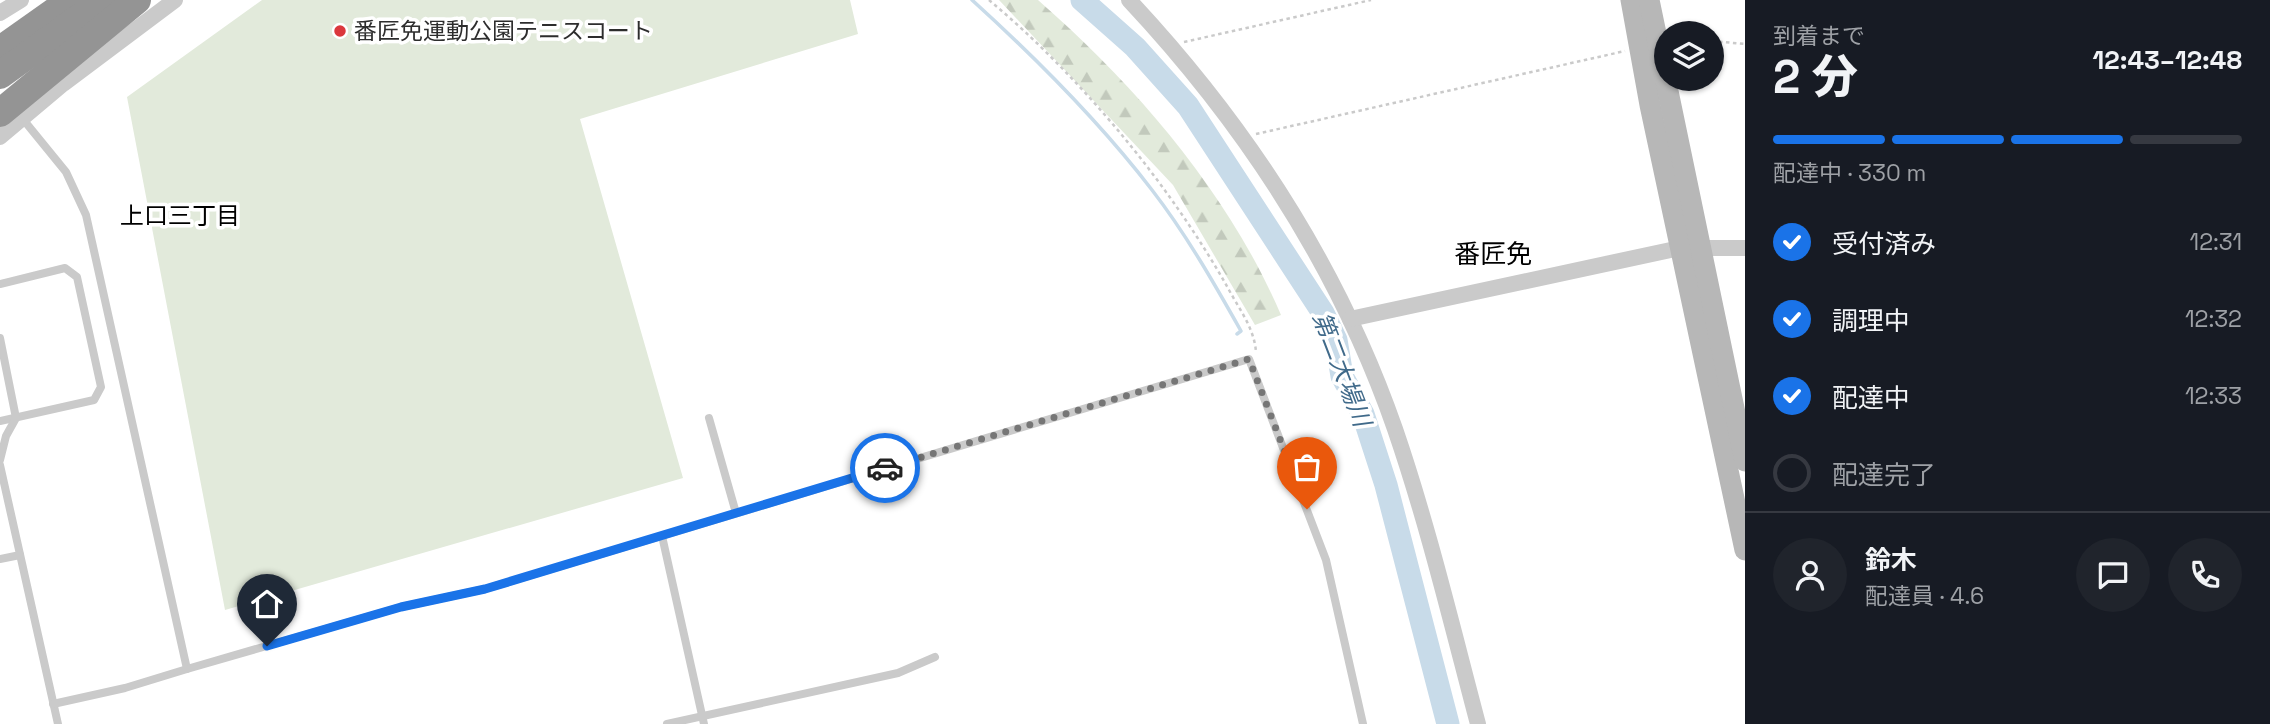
<!DOCTYPE html>
<html lang="ja">
<head>
<meta charset="utf-8">
<style>
  body { margin:0; font-family:"Space Grotesk","Noto Sans JP",sans-serif; background:#20242c; color:#f1f3f6; height:100vh; display:flex; flex-direction:column; font-size:26px; white-space:nowrap }
  * { box-sizing:border-box; margin:0 }
  p { font-size:23px; color:#9ea1a6 }
  .icon { flex:none; width:38px; height:38px; fill:none; stroke:currentColor; stroke-width:2; stroke-linecap:round; stroke-linejoin:round }
  .map { position:relative; flex:1; overflow:hidden }
  .sheet { display:flex; flex-direction:column; background:#171b24; width:525px }
  .sheet>* { flex:none }
  .fabs { position:absolute; left:1654px; top:21px; display:grid; gap:14px }
  .fabs a { display:grid; place-items:center; width:70px; height:70px; border-radius:50%; background:#171b24; box-shadow:0 2px 5px #0004; font-size:35px }
  .pin { position:absolute; display:grid; place-items:center; width:60px; height:60px; color:#fff; margin:-72px -30px; border-radius:50% 50% 50% 0; rotate:-45deg; box-shadow:0 0 7px #0007 }
  .pin .icon { rotate:45deg }
  .courier { position:absolute; display:grid; place-items:center; width:70px; height:70px; margin:-35px; border:5px solid #1a73e8; border-radius:50%; background:#fff; color:#222; box-shadow:0 2px 9px #0007 }
  .head em { font-style:normal; font-weight:800 }
  .head div { display:flex; flex-direction:column-reverse }
  .head { display:flex; align-items:center; justify-content:space-between; height:119px; padding:0 28px }
  h1 { font-size:46px; font-weight:800; line-height:52px }
  .bar { display:grid; grid-template-columns:repeat(4,1fr); gap:10px 7px; align-content:center; height:84px; padding:0 28px }
  .bar i { height:9px; border-radius:5px; background:#363941 }
  .bar .selected { background:#1a73e8 }
  .bar p { grid-column:span 4 }
  .line { display:flex; align-items:center; gap:18px; padding:0 28px; border-top:2px solid #363941 }
  .line div { flex:1 }
  .round { display:grid; place-items:center; flex:none; width:74px; height:74px; border-radius:37px; background:#20242c }
  ol { padding:0 28px; list-style:none }
  li { display:flex; align-items:center; gap:21px; height:77px }
  li p { margin-inline-start:auto }
  li .icon { padding:7px; border-radius:50%; background:#1a73e8; color:#fff; stroke-width:4 }
  li:last-child { color:#9ea1a6 }
  li i { width:38px; height:38px; border:4px solid #363941; border-radius:50% }
  main { display:flex; flex:1; min-height:0 }
  .map>svg:first-child { display:block }
  .grass { fill:#e2eadb }
  .forest { fill:url(#forest-firs) }
  .lines { fill:none; stroke-linecap:round; stroke-linejoin:round }
  .stream { stroke:#c8dbe9; stroke-width:3.5 }
  .river { stroke:#c8dbe9; stroke-width:23 }
  .path { stroke:#cacaca; stroke-width:2.5; stroke-dasharray:3.5 3.5; stroke-linecap:butt }
  .lane { stroke:#cacaca; stroke-width:8 }
  .street { stroke:#cacaca; stroke-width:16 }
  .secondary { stroke:#b7b7b7; stroke-width:21 }
  .highway { stroke:#949494; stroke-width:28 }
  .done { stroke:#767676; stroke-width:7; stroke-dasharray:0 12.6 }
  .route { stroke:#1a73e8; stroke-width:9 }
  .poi-dot { fill:#db373c; stroke:#fff; stroke-width:2.5 }
  .labels { text-anchor:middle; dominant-baseline:central; stroke-width:7; stroke-linejoin:round; paint-order:stroke }
  .poi-label { font-size:23px; fill:#2d2d2d; stroke:#fff; text-anchor:start }
  .neighbourhood-label { font-size:24px; fill:#000; stroke:#fff }
  .water-label { font-size:24px; font-style:italic; fill:#406a8a; stroke:#fff }
  .quarter-label { font-size:26px; fill:#000; stroke:#fff }
</style>
</head>
<body>
<main>
<div class="map">
<svg width="1745" height="724" viewBox="0 0 1745 724">
  <defs>
    <pattern id="forest-firs" width="22" height="20" patternUnits="userSpaceOnUse" patternTransform="scale(1.75)"><rect width="22" height="20" fill="#e2eadb"/><path d="M5 1l3.5 6h-7zM16 11l3.5 6h-7z" fill="#c2c9bc"/></pattern>
  </defs>
  <rect width="100%" height="100%" fill="#fff"/>
  <path class="grass" d="M262,0H850L858,34L580,119L683,478L225,610L127,97Z"/>
  <path class="forest" d="M999,0H1038C1138,88 1228,192 1281,315L1255,325L1173,185Z"/>
  <g class="lines">
    <path class="stream" d="M972,0C1037,59 1099,121 1152,190C1186,234 1214,283 1241,331L1237,334"/>
    <path class="river" d="M1082,0L1135,47L1188,106L1323,313L1336,340L1342,376L1363,414L1386,485L1448,724"/>
    <g class="path">
      <path d="M989,0C1081,77 1171,186 1229,290C1240,310 1255,330 1256,353"/>
      <path d="M1712,41L1745,44"/>
      <path d="M1184,42L1371,0"/>
      <path d="M1256,134L1625,51"/>
    </g>
    <g class="lane">
      <path d="M22,118L66,172L86,215L187,669L401,607L485,589L1249,359L1326,560L1363,724"/>
      <path d="M0,284L65,268L77,277L101,387L94,400L0,421"/>
      <path d="M0,338L16,418L6,436L0,460"/>
      <path d="M709,418L736,513"/>
      <path d="M0,465L58,724"/>
      <path d="M662,536L704,724"/>
      <path d="M0,559L20,555"/>
      <path d="M53,704L125,688L187,669"/>
      <path d="M667,724L898,673L935,657"/>
    </g>
    <g class="street">
      <path d="M1129,0C1245,124 1339,268 1395,429C1428,525 1452,626 1478,724"/>
      <path d="M0,13L21,0"/>
      <path d="M0,137L63,84L175,0"/>
      <path d="M1350,319L1680,248H1745"/>
    </g>
    <g class="secondary">
      <path d="M1631,0L1650,105L1745,550"/>
      <path d="M1649,0L1745,461"/>
    </g>
    <g class="highway">
      <path d="M0,50L71,0"/>
      <path d="M0,75L104,0"/>
      <path d="M0,113L137,0"/>
    </g>
  </g>
  <g class="lines">
    <path class="done" d="M885,468L1249,359L1307,509"/>
    <path class="route" d="M267,646L401,607L485,589L885,468"/>
  </g>
  <circle class="poi-dot" cx="340" cy="31" r="7"/>
  <g class="labels">
    <g class="poi-label">
      <text x="354" y="31">番匠免運動公園テニスコート</text>
    </g>
    <g class="neighbourhood-label">
      <text x="180" y="215">上口三丁目</text>
    </g>
    <g class="water-label">
      <text transform="translate(1342 369) rotate(69)">第二大場川</text>
    </g>
    <g class="quarter-label">
      <text x="1493" y="254">番匠免</text>
    </g>
  </g>
</svg>
<div class="fabs">
<a><svg class="icon" aria-label="layers" viewBox="0 0 24 24"><path d="M12 4l9 5-9 5-9-5zM3 14l9 5 9-5"/></svg></a>
</div>
<div class="pin" style="left:1307px;top:509px;background:#ea580c"><svg class="icon" aria-label="bag" viewBox="0 0 24 24"><path d="M5 8h14l-1 12H6zM9 8a3 3 0 0 1 6 0"/></svg></div>
<div class="pin" style="left:267px;top:646px;background:#1f2937"><svg class="icon" aria-label="home" viewBox="0 0 24 24"><path d="M3 11l9-7 9 7M6 9v11h12V9"/></svg></div>
<div class="courier" style="left:885px;top:468px"><svg class="icon" aria-label="car" viewBox="0 0 24 24"><path d="M5 17H2v-5l4-1 3-4h7l3 4 3 1v5h-3M9 17h6M6 11h13"/><circle cx="7" cy="17" r="2"/><circle cx="17" cy="17" r="2"/></svg></div>
</div>
<section class="sheet">
<div class="head"><div><h1>2 分</h1><p>到着まで</p></div><em>12:43–12:48</em></div>
<div class="bar"><i class="selected"></i><i class="selected"></i><i class="selected"></i><i></i><p>配達中 · 330 m</p></div>
<ol>
<li><svg class="icon" aria-label="check" viewBox="0 0 24 24"><path d="M5 12l5 5 9-10"/></svg>受付済み<p>12:31</p></li>
<li><svg class="icon" aria-label="check" viewBox="0 0 24 24"><path d="M5 12l5 5 9-10"/></svg>調理中<p>12:32</p></li>
<li><svg class="icon" aria-label="check" viewBox="0 0 24 24"><path d="M5 12l5 5 9-10"/></svg>配達中<p>12:33</p></li>
<li><i></i>配達完了</li>
</ol>
<div class="line" style="height:126px"><a class="round"><svg class="icon" aria-label="person" viewBox="0 0 24 24"><circle cx="12" cy="8" r="4"/><path d="M4 21q1-7 8-7t8 7"/></svg></a><div><b>鈴木</b><p>配達員 · 4.6</p></div><a class="round"><svg class="icon" aria-label="chat" viewBox="0 0 24 24"><path d="M4 5h16v11H9l-5 4z"/></svg></a><a class="round"><svg class="icon" aria-label="phone" viewBox="0 0 24 24"><path d="M5 4h4l2 5-3 2q2 4 5 5l2-3 5 2v4C11 20 4 13 5 4z"/></svg></a></div>
</section>
</main>
</body>
</html>
